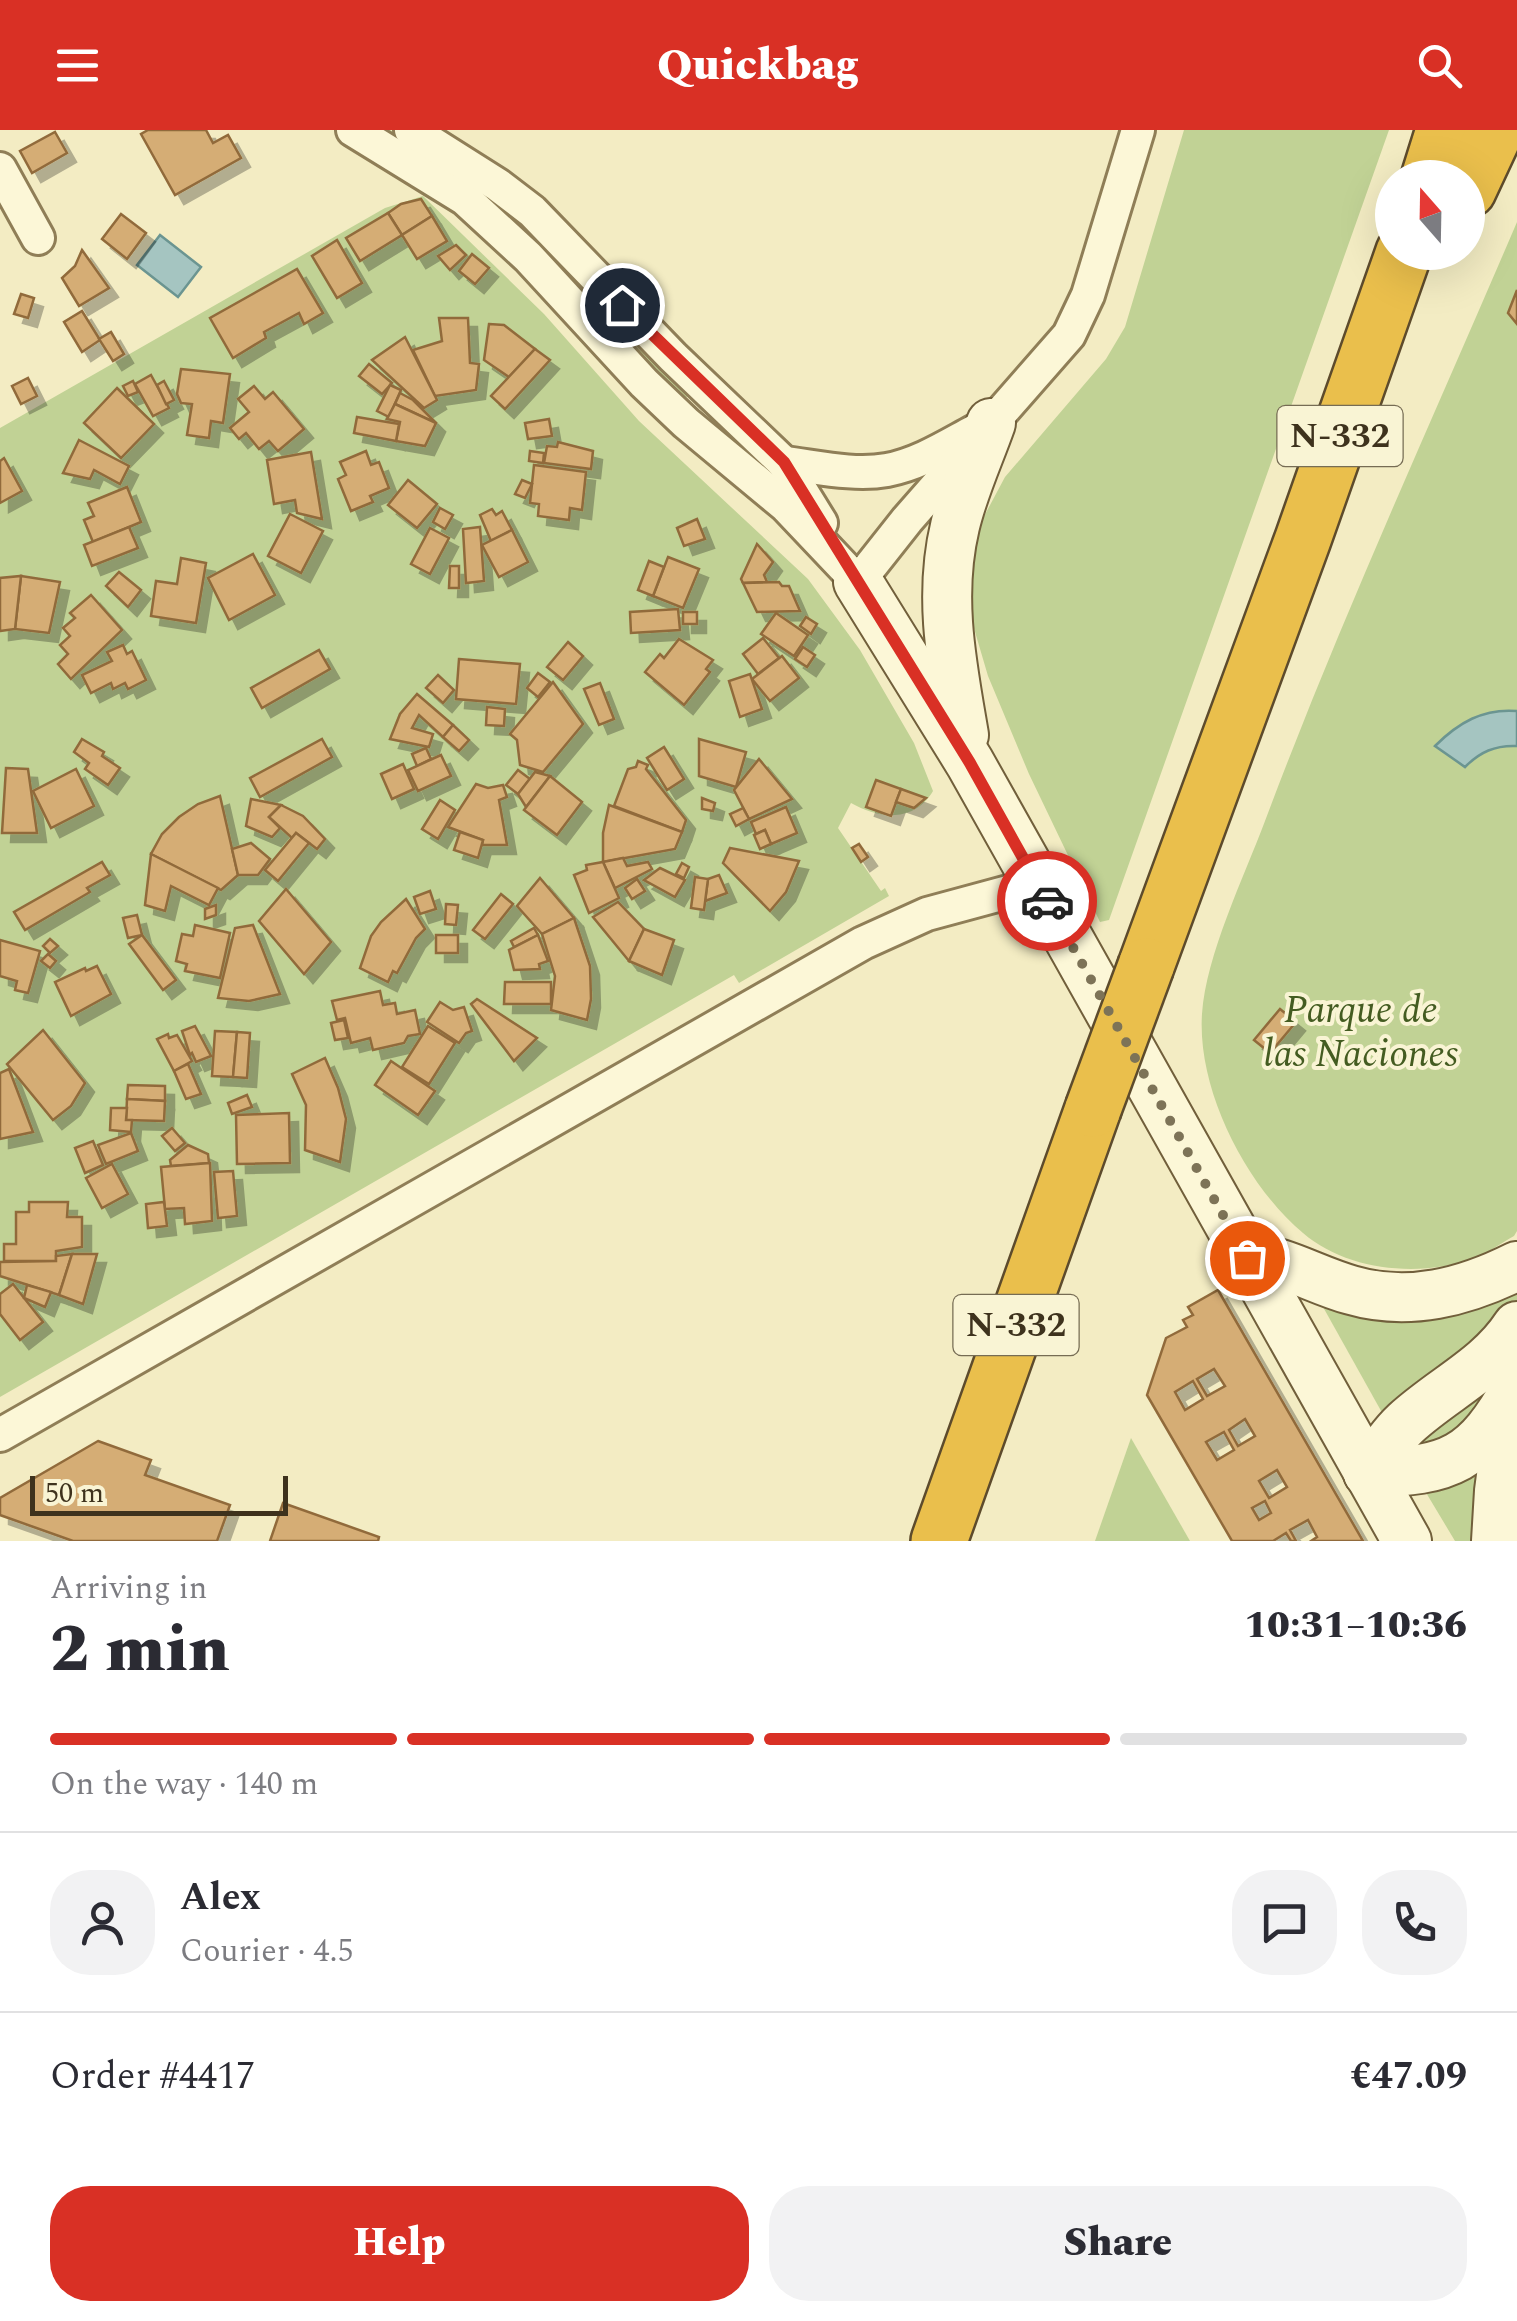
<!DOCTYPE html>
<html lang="en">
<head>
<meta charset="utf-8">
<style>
  body { margin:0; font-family:Spectral,serif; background:#f2f2f3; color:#2b2b33; height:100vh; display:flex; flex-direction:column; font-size:38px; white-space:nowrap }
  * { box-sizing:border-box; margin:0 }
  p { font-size:32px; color:#7c7c81 }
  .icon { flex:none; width:55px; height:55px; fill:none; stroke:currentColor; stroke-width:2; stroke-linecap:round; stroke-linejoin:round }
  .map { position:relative; height:1411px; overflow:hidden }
  .side { display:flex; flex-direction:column; background:#fff; flex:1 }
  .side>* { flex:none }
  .needle { width:65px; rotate:340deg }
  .buttons { position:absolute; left:1375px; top:30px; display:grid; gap:20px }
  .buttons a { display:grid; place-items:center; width:110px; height:110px; border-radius:50%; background:#fff; box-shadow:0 10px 40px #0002; font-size:50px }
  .scale { position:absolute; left:30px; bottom:25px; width:258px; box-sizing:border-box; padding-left:10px; border:5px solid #3e321d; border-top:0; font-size:28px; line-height:35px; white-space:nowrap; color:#3e321d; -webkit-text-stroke:8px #f9f4d4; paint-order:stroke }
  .pin { position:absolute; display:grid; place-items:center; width:85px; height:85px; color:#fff; margin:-42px; border:5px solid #fff; border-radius:50%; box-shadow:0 2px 10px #0007 }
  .courier { position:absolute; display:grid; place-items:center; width:100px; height:100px; margin:-50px; border:8px solid #d93025; border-radius:50%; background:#fff; color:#222; box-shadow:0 2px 12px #0007 }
  .summary em { font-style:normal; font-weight:800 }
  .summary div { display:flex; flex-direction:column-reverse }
  .summary { display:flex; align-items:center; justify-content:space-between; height:170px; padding:0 50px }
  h1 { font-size:65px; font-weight:800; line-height:75px }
  .bar { display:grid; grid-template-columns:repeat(4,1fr); gap:15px 10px; align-content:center; height:120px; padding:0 50px }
  .bar i { height:12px; border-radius:8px; background:#e1e1e2 }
  .bar .current { background:#d93025 }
  .bar p { grid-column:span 4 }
  .line { display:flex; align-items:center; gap:25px; padding:0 50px; border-top:2px solid #e1e1e2 }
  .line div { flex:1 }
  .round { display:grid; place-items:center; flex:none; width:105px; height:105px; border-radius:40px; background:#f2f2f3 }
  .action { display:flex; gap:20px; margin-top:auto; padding:20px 50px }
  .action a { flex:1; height:115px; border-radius:40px; background:#d93025; color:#fff; font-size:40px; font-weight:800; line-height:115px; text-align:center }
  .action a+a { background:#f2f2f3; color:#2b2b33 }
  header { display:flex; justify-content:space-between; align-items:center; height:130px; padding:0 50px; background:#d93025; color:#fff; font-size:45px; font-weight:800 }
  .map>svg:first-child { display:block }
  .green { fill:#c1d295 }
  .water { fill:#a5c5c1; stroke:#6b9591; stroke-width:2.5 }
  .building { fill:#d5ad75; stroke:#916b3b; stroke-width:2.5; fill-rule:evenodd; filter:url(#shadow) }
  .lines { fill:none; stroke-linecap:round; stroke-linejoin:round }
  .street-casing { stroke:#8f7e57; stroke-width:38 }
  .secondary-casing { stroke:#715f3b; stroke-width:52 }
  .highway-casing { stroke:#5d4b2c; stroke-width:60 }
  .street { stroke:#fcf7d7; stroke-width:32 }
  .secondary { stroke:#fcf7d7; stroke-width:48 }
  .highway { stroke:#eabf4c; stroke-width:55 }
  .highway-bridge-casing { stroke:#5d4b2c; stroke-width:60; stroke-linecap:butt }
  .highway-bridge { stroke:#eabf4c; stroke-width:55 }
  .done { stroke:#7d7357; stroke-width:10; stroke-dasharray:0 18 }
  .route { stroke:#d93025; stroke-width:12 }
  .labels { text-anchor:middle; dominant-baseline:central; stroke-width:8; stroke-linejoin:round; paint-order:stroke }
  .shield { fill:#f9f4d4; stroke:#766c54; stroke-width:2.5 }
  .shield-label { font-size:35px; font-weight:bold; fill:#3e321d }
  .park-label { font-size:38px; font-style:italic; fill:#445c21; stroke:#f9f4d4 }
</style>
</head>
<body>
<header><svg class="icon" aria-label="menu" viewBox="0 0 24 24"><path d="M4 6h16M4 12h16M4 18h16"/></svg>Quickbag<svg class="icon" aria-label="search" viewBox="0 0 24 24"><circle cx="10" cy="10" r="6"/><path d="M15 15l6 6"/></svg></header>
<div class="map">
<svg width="1517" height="1411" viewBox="0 0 1517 1411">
  <defs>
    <filter id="shadow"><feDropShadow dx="9" dy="9" stdDeviation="0" flood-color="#0004"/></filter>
  </defs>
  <rect width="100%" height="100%" fill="#f3ecc3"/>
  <g class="green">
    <path d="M379,0H390L446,34L515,87L687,261V267L681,268L529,106Z"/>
    <path d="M1184,0H1389L1109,790L1100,792L1029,644L988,546L973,495L970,443L981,392L1005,347L1106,229L1125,197Z"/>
    <path d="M423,66L544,184L639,291L808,449L860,520L914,613L933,661C914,693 879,689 851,673L838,698L881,761L885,758L889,766L739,853L734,845L0,1267V298L385,78Z"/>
    <path d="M1517,92V1101L1514,1106C1501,1113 1488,1123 1475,1128C1420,1148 1347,1141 1303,1103C1246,1055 1197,960 1202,884C1206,825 1244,747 1265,691C1341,488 1432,291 1517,92Z"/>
    <path d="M1517,1154V1173L1509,1187L1385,1288L1318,1168Z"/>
    <path d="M1490,1247L1484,1286L1432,1324L1410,1312Z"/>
    <path d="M1131,1308L1190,1411H1095Z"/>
    <path d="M1480,1335V1411H1455L1425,1361Z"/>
  </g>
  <g class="water">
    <path d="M160,105L201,137L178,167L137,135Z"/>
    <path d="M1517,581V616C1495,615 1480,622 1465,637L1435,616C1458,593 1483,578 1517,581Z"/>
  </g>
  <g class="building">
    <path d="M148,0H206L213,13L228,5L241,28L175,65L141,4Z"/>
    <path d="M55,2L67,23L32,43L20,21Z"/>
    <path d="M421,69L432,86L402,105L388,83L401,74Z"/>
    <path d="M388,83L402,105L360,131L346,108Z"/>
    <path d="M121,84L146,103L127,129L102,109Z"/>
    <path d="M432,86L447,111L417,129L402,105Z"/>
    <path d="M337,110L362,153L337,168L312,126Z"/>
    <path d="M456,115L466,125L450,140L438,126Z"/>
    <path d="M82,120L109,158L79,176L62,148L75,136Z"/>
    <path d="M472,124L489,138L475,154L459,141Z"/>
    <path d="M297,139L323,183L304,194L299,183L264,202L266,208L233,228L210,188Z"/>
    <path d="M1517,160V194L1508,183Z"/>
    <path d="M21,164L34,168L28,188L14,184Z"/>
    <path d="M82,181L100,210L82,222L64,192Z"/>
    <path d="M439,188H468L470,233L479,234L476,260L435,266L413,220L442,211Z"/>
    <path d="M489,194L504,195L535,219L509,247L484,230Z"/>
    <path d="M111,202L124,224L113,231L99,209Z"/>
    <path d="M405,207L437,270L424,278L372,230Z"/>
    <path d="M535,219L550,230L505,279L491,266Z"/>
    <path d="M369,234L392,253L382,264L359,246Z"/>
    <path d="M181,239L230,244L223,293L211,291L209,308L187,305L192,274L181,273L177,264Z"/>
    <path d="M151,245L169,278L153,286L135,254Z"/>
    <path d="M28,248L37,266L21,274L12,256Z"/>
    <path d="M133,251L138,262L128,266L123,256Z"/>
    <path d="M164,251L174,270L166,274L157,255Z"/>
    <path d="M390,255L401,260L389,287L377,281Z"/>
    <path d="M254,256L265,269L273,262L304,299L278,321L269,311L259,319L246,303L239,309L230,298L249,282L238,269Z"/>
    <path d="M117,258L154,294L121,328L84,293Z"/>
    <path d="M400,263L413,270L436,293L395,274Z"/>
    <path d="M395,274L436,293L425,316L396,311L400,292L387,289Z"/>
    <path d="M357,287L399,294L396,311L354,303Z"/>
    <path d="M549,289L552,306L528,309L525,293Z"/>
    <path d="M79,310L129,336L120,354L94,340L90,349L63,343Z"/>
    <path d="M558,312L593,321L591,339L544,333L547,316L557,317Z"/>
    <path d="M366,321L371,335L379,332L389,358L370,366L373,372L351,381L338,349L346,345L340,332Z"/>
    <path d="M530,321L544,323L543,333L529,331Z"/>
    <path d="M311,322L322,389L297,383L295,370L274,374L267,330Z"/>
    <path d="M4,328L22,361L0,373V331Z"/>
    <path d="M534,335L586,342L582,380L570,378L569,390L538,386L539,374L530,373Z"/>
    <path d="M408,350L437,374L417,398L388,375Z"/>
    <path d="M522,350L532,354L525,368L515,364Z"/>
    <path d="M127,357L141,392L93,412L84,390L94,386L88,373Z"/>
    <path d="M440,378L453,385L445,399L433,392Z"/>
    <path d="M492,379L496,385L502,381L512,400L491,411L480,385Z"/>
    <path d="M290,384L323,401L301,443L268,426Z"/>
    <path d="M697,389L705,409L684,416L677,398Z"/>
    <path d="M129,397L138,418L92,436L84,415Z"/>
    <path d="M480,397L484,451L466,453L463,399Z"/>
    <path d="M430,398L449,408L430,444L411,434Z"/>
    <path d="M512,400L528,432L499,447L482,415Z"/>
    <path d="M757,414L773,432L764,445L767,452L743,453L741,449Z"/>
    <path d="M253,424L275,465L229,490L208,448Z"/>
    <path d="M668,427L699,439L683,478L653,466Z"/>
    <path d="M181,428L206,433L196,493L151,486L156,451L177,454Z"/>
    <path d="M649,431L664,437L653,466L638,460Z"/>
    <path d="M450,436H459V458H449Z"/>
    <path d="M119,442L141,460L128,477L106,456Z"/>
    <path d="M21,446L60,452L49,503L15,499Z"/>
    <path d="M21,446L15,499L0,501V448Z"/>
    <path d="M779,452L782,456H789L800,481L757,482L743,453Z"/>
    <path d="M91,465L122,500L71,549L58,534L68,524L60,515L70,506L63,498L75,488L70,483Z"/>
    <path d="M678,479L680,500L631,503L630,482Z"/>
    <rect x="683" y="482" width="14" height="12"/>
    <path d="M776,483L808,505L794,526L761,504Z"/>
    <path d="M806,487L817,494L811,504L800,496Z"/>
    <path d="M763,508L779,528L758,544L743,524Z"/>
    <path d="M679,509L713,530L706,539L710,542L684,575L645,542L660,524L664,528Z"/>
    <path d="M568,512L583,526L563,550L547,537Z"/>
    <path d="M123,515L127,524L132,521L146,550L128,559L125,553L113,559L111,553L91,563L82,545L112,531L107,522Z"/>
    <path d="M803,517L815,525L807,537L795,529Z"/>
    <path d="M319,520L330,539L262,578L251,558Z"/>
    <path d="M782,526L799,548L770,571L752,549Z"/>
    <path d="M459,529L520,534L516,574L456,569Z"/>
    <path d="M538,543L550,552L538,567L527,558Z"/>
    <path d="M750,544L762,579L740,587L729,551Z"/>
    <path d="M438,545L454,560L443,573L426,558Z"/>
    <path d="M553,552L583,594L543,642L520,635L517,610L510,604Z"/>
    <path d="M600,553L614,589L599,595L584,559Z"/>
    <path d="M417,564L453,595L443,607L419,585L412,598L433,604L429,617L390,609L400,584Z"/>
    <path d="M487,577L505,579L504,596L486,595Z"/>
    <path d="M453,595L469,610L459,621L443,607Z"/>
    <path d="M82,609L104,622L102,626L120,638L108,655L85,639L89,633L74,622Z"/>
    <path d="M322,609L332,627L260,667L250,648Z"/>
    <path d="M699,609L746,622L736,657L699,646Z"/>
    <path d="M664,617L684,649L667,660L647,628Z"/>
    <path d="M426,618L431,629L417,636L412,624Z"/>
    <path d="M441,625L451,646L418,661L408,640Z"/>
    <path d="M759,629L792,669L749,689L734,660Z"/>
    <path d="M638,631L648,635L646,639L686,690L682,702L614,676L628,639L636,637Z"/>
    <path d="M403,634L414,659L392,669L381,644Z"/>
    <path d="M6,638L28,639L37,703H2Z"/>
    <path d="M76,639L94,676L51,698L33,661Z"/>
    <path d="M518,640L530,649L518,664L506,655Z"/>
    <path d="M535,642L550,646L526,677L518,664Z"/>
    <path d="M550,646L582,672L557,705L524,680Z"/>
    <path d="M876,650L901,659L891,686L866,677Z"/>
    <path d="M476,654L488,658L503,655L507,667L499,670L507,715H482L483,710L448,697Z"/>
    <path d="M901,659L926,668L914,678L896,672Z"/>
    <path d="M220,666L238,745L221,760L151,724L162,704L179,687L198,674Z"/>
    <path d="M702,668L715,673L713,681L702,679Z"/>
    <path d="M251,669L281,675L269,687L280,698L272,707L246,696Z"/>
    <path d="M440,670L455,680L438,709L422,699Z"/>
    <path d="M281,675L303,686L325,709L317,719L296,703L292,708L269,687Z"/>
    <path d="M609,675L682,702L675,719L603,732V703Z"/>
    <path d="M786,677L797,703L771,714L765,700L756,704L751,692Z"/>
    <path d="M743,678L749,689L736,696L730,684Z"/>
    <path d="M765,700L771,714L760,719L754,705Z"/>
    <path d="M460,702L483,710L478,728L454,720Z"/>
    <path d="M296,703L309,713L278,751L265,740Z"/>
    <path d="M251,713L270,729L258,745H238L232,719Z"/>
    <path d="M859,714L868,727L861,732L852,718Z"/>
    <path d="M730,718L799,731L786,762L770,781L723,733Z"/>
    <path d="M151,724L218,758L209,775L171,756L165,781L145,775Z"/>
    <path d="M623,728L627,736L648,732L652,739L615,758L603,732Z"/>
    <path d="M102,732L110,745L87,758L90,762L25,800L14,782Z"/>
    <path d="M603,732L619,768L589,783L574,745L587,740L586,735Z"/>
    <path d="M682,733L689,737L684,748L676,744Z"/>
    <path d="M660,738L685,750L675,767L644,750Z"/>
    <path d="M719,745L727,763L705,771L708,749Z"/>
    <path d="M695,747L708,749L704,780L691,778Z"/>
    <path d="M540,748L574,788L542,804L517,776Z"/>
    <path d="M637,749L645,761L632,769L625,758Z"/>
    <path d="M286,759L331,812L304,844L259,791Z"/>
    <path d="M430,761L436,779L420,784L414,767Z"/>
    <path d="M501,764L513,774L485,809L473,800Z"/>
    <path d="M406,769L425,799L416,808L397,843L393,841L388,852L360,838L371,806L381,792Z"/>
    <path d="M618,772L644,799L629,831L593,787Z"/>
    <path d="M446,774L458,775L456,795L445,794Z"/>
    <path d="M216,775V785L205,789V779Z"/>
    <path d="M137,785L142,805L128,808L123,788Z"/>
    <path d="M574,788L590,836L591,869L587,890L551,880L555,846L542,804Z"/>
    <path d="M195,795L230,803L220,848L185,841L187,834L176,831L182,804L193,806Z"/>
    <path d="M253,795L280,864L249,871L218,868L235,798Z"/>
    <path d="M534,798L538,805L514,817L511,811Z"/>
    <path d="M644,799L674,810L662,845L629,831Z"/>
    <path d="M142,805L176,850L163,860L129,814Z"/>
    <rect x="436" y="805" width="22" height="18"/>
    <path d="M538,805L548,831L539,834L540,839L514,840L509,820Z"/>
    <path d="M50,809L58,816L50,823L43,816Z"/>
    <path d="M0,810L40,821L28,863L15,860L17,851L0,846Z"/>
    <path d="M48,824L56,831L50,838L41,831Z"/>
    <path d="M97,836L111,864L71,886L55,852L85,838L86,841Z"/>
    <path d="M505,852H551V874H504Z"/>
    <path d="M380,861L383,875L395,873L397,884L415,880L420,904L408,906L404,913L373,920L370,908L351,913L345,888L337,890L332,871Z"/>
    <path d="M477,869L537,908L514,931L471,874Z"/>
    <path d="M440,872L453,880L464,877L472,901L466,903L459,913L427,892Z"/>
    <path d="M1280,879L1296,892L1270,923L1254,910Z"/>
    <path d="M344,890L348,908L335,910L331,893Z"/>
    <path d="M195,896L211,926L196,932L192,923L190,925L182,901Z"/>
    <path d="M428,896L455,913L429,954L402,937Z"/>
    <path d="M43,900L85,953L71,976L53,990L7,934Z"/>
    <path d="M215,901L237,902L233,947L212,946Z"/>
    <path d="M237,902L250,903L247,948L233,947Z"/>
    <path d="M168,904L169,908L177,905L192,931L174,941L157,909Z"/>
    <path d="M325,928L338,958L346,989L340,1032L305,1020L306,975L292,944Z"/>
    <path d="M391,931L435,961L418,985L375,955Z"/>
    <path d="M188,934L201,964L186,969L174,941Z"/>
    <path d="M9,939L33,1002L0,1009V943Z"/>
    <path d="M128,955L165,956V971L127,969Z"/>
    <path d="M247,965L252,977L232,984L228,973Z"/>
    <path d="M127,969L165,971L164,991L126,990Z"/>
    <path d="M111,978H127L126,990H132L131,1002L110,1000Z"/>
    <path d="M289,983L290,1033L237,1034L236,985Z"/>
    <path d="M172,998L185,1013L175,1021L162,1006Z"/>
    <path d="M131,1003L138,1021L106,1034L98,1015Z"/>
    <path d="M93,1011L103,1035L85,1043L75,1018Z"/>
    <path d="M188,1015L208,1024L209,1033L171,1036L170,1030Z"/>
    <path d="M210,1033L212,1091L185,1094L184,1078L165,1079L161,1037Z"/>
    <path d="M112,1034L128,1064L102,1078L86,1048Z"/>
    <path d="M233,1041L237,1086L218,1088L214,1042Z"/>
    <path d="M29,1072H68L67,1087H82V1117L56,1121V1131H4V1114H16V1082H29Z"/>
    <path d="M164,1072L167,1096L148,1098L146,1074Z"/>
    <path d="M72,1124L59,1165L0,1146V1132L56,1131V1126Z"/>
    <path d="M72,1124H97L83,1174L59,1165Z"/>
    <path d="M13,1154L43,1192L20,1210L0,1184V1164Z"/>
    <path d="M27,1155L51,1162L45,1177L24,1168Z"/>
    <path d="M1218,1160L1363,1411H1311L1317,1407L1308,1390L1290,1400L1296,1411H1291L1286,1403L1273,1411H1232L1147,1265L1166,1208L1187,1197L1183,1190L1193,1185L1188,1177ZM1214,1239L1225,1256L1207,1266L1197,1249ZM1193,1251L1203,1269L1185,1280L1175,1262ZM1245,1289L1255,1306L1238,1316L1229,1300ZM1224,1302L1234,1320L1217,1330L1206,1312ZM1277,1340L1287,1357L1269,1368L1259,1351ZM1265,1371L1271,1383L1259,1390L1252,1378Z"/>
    <path d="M98,1311L151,1330L145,1345L230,1375L217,1411H73L0,1385V1368Z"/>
    <path d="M283,1373L379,1407L378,1411H270Z"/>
  </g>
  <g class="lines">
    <defs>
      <g id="street">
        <path d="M353,0L465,69L528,127L644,253L686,293L786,376L858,452"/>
        <path d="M411,0L498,55L532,81L673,227L784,333L821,393"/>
        <path d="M0,39L38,108"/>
        <path d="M784,333C817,337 854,346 887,340C919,334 947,316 975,301"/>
        <path d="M858,452L907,390L1069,205L1088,165L1138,0"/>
        <path d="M0,1305L863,813L927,784L1038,754"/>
      </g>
      <g id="secondary">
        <path d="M858,452L970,633L1407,1411"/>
        <path d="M964,605C952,535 938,467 955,396C963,361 979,327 991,293"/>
        <path d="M1247,1127C1284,1130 1315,1150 1351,1160C1409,1177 1465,1162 1517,1136"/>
        <path d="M1368,1343C1380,1325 1391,1307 1406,1293C1443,1259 1489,1239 1517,1196"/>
        <path d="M1368,1343C1451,1341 1476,1330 1517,1256"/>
        <path d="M1496,1411L1499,1361L1511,1270"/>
      </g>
      <g id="highway">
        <path d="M1429,48L1444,0"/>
        <path d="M1468,60L1496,0"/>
        <path d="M1146,836L1303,409L1404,122"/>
        <path d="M939,1411L1093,979"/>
      </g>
    </defs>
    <use href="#street" class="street-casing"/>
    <use href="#secondary" class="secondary-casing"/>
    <use href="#highway" class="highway-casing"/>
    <use href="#street" class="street"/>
    <use href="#secondary" class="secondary"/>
    <use href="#highway" class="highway"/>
    <defs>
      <path id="highway-bridge" d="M1093,979L1146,836"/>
    </defs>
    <use href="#highway-bridge" class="highway-bridge-casing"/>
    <use href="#highway-bridge" class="highway-bridge"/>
  </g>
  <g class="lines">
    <path class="done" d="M1047,771L1247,1128"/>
    <path class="route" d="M622,175L784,332L970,633L1047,771"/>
  </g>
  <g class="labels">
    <g class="shield">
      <rect x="1277.5" y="276" width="125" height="60" rx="8"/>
      <rect x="953.5" y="1165" width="125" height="60" rx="8"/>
    </g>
    <g class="shield-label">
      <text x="1340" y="306">N-332</text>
      <text x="1016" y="1195">N-332</text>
    </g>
    <g class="park-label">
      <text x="1361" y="881">Parque de<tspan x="1361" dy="44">las Naciones</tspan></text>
    </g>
  </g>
</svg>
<div class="buttons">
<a><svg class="needle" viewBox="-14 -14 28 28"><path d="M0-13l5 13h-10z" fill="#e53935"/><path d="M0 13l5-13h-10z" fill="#7c7c81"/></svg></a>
</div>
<div class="scale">50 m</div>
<div class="pin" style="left:1247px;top:1128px;background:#ea580c"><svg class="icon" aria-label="bag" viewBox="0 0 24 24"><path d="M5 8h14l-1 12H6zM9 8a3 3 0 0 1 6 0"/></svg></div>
<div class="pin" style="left:622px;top:175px;background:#1f2937"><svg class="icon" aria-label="home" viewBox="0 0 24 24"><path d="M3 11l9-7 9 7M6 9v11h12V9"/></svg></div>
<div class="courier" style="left:1047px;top:771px"><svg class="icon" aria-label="car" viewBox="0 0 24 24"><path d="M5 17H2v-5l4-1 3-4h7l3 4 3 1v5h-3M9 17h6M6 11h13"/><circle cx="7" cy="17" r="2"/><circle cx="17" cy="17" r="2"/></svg></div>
</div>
<section class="side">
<div class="summary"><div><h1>2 min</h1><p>Arriving in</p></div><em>10:31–10:36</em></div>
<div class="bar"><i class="current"></i><i class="current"></i><i class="current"></i><i></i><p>On the way · 140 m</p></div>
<div class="line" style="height:180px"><a class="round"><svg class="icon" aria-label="person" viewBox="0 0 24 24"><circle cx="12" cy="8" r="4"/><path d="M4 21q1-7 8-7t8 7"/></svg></a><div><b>Alex</b><p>Courier · 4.5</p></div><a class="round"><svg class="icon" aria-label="chat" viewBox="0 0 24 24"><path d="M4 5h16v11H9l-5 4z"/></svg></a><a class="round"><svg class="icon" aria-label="phone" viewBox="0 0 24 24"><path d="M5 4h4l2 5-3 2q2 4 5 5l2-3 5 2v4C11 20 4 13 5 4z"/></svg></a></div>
<div class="line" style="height:130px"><div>Order #4417</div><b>€47.09</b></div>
<div class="action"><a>Help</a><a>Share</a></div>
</section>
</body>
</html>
